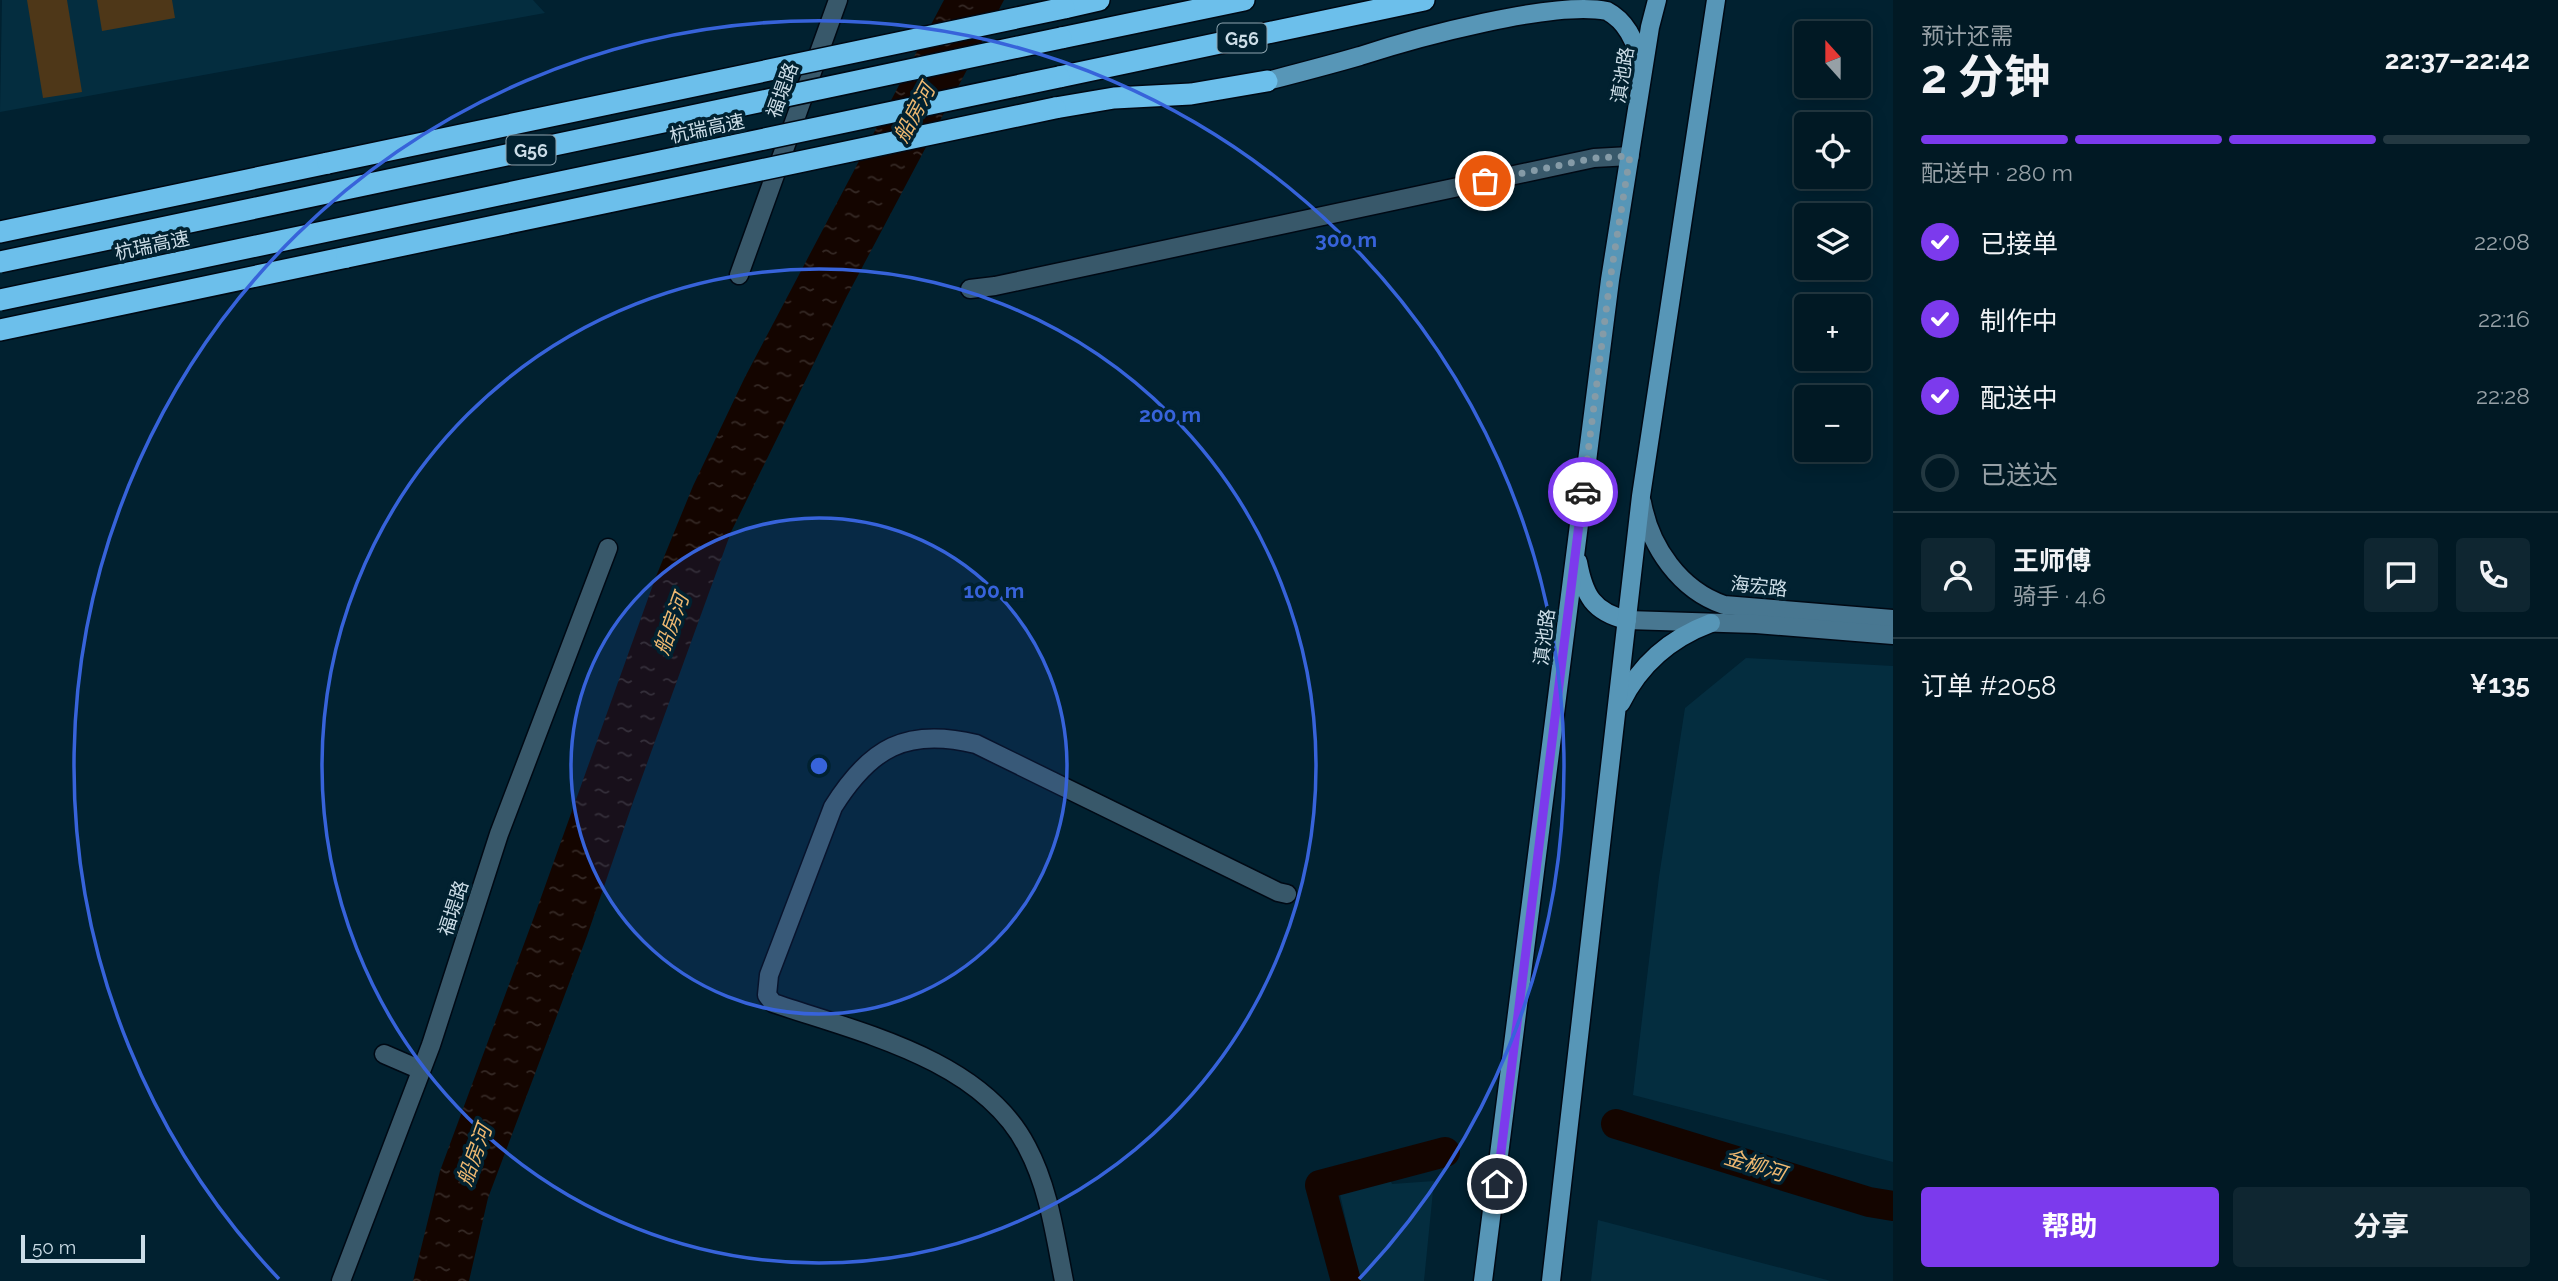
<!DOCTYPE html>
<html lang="zh">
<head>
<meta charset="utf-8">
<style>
  body { margin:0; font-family:Raleway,"Noto Sans SC",sans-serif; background:#0f2631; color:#f1f3f6; height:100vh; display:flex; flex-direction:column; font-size:26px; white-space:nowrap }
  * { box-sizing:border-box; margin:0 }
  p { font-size:23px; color:#96a0a6 }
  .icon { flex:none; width:38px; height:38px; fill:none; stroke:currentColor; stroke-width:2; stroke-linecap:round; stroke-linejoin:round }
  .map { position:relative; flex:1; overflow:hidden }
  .panel { display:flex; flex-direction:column; background:#011924; width:665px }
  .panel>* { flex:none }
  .needle { width:46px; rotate:339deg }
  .fabs { position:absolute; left:1794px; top:21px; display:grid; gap:14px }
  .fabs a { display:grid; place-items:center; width:77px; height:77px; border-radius:7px; background:#011924; box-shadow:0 4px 18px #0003,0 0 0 2px #233841; font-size:35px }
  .scale { position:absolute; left:21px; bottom:18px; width:124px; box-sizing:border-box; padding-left:7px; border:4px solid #ccdde7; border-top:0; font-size:19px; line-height:24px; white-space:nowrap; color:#ccdde7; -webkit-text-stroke:5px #012130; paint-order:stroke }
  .pin { position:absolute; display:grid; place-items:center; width:60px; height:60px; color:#fff; margin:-30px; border:4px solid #fff; border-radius:50%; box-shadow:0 2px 7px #0007 }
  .courier { position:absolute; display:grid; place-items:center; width:70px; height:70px; margin:-35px; border:5px solid #7c3aed; border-radius:50%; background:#fff; color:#222; box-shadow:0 2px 9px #0007 }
  .summary em { font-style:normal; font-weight:700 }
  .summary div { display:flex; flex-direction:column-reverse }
  .summary { display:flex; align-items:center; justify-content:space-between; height:119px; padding:0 28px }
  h1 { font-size:46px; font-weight:700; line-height:52px }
  .bar { display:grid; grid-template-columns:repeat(4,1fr); gap:10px 7px; align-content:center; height:84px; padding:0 28px }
  .bar i { height:9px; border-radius:5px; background:#233841 }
  .bar .current { background:#7c3aed }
  .bar p { grid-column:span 4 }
  .line { display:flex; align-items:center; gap:18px; padding:0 28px; border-top:2px solid #233841 }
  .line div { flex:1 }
  .round { display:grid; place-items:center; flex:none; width:74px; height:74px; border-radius:7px; background:#0f2631 }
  ol { padding:0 28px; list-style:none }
  li { display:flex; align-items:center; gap:21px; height:77px }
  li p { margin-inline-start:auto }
  li .icon { padding:7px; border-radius:50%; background:#7c3aed; color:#fff; stroke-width:4 }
  li:last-child { color:#96a0a6 }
  li i { width:38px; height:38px; border:4px solid #233841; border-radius:50% }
  .cta { display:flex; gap:14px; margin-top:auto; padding:14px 28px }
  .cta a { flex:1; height:80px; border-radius:7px; background:#7c3aed; color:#fff; font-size:28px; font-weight:700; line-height:80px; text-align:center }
  .cta a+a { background:#0f2631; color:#f1f3f6 }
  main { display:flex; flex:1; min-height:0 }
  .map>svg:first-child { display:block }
  .built { fill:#042d3f }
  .pitch { fill:#4e3718 }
  .water { fill:url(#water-ripples) }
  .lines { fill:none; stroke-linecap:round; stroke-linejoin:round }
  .river { stroke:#140500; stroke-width:30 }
  .minor-casing { stroke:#000914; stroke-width:21 }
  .secondary-casing { stroke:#000914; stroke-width:21 }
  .primary-casing { stroke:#000914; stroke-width:21 }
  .motorway-casing { stroke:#000914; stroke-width:24 }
  .minor { stroke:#38586a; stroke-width:18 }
  .secondary { stroke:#487791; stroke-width:18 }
  .primary { stroke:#5796b7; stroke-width:18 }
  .motorway { stroke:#6cbfeb; stroke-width:21 }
  .motorway-bridge-casing { stroke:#000914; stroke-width:24; stroke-linecap:butt }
  .motorway-bridge { stroke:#6cbfeb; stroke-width:21 }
  .done { stroke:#859ba7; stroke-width:7; stroke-dasharray:0 12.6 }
  .route { stroke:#7c3aed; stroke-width:9 }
  .ring { fill:none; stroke:#3763da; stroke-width:3.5 }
  .labels { text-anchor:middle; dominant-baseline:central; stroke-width:7; stroke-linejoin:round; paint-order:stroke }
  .shield { fill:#012130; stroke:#8fa5b0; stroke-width:2 }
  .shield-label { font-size:18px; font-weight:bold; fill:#ccdde7 }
  .street-label { font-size:19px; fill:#ccdde7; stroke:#012130 }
  .water-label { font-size:21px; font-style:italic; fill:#efb971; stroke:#012130 }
  .centre { fill:#3763da; stroke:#012130; stroke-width:3.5 }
  .ring-label { font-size:21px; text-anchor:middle; font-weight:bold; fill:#3763da; stroke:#012130; stroke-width:7; stroke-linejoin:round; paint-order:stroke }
</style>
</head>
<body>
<main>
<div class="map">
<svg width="1893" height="1281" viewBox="0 0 1893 1281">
  <defs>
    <pattern id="water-ripples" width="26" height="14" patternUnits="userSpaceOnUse" patternTransform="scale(1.75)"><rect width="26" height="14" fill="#140500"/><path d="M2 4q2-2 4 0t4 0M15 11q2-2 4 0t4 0" fill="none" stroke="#352925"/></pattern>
  </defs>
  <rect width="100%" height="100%" fill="#012130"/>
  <g class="built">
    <path d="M2,0H533L545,13L0,112Z"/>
    <path d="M1746,658L1893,666V1162L1633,1095L1659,877L1685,708Z"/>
    <path d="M1387,1172L1392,1184L1434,1181L1424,1281H1360L1338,1186Z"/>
    <path d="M1598,1220L1831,1281H1591Z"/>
  </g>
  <g class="pitch">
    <path d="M27,0H67L82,92L43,98Z"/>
    <path d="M97,0H172L175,18L102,31Z"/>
  </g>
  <path class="water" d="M944,0H1004L847,296L731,532L633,802L587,936L488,1198L469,1281H413L440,1171L534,917L655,579L693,486L745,377Z"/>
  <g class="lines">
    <g class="river">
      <path d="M1616,1124L1869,1202L1893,1206"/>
      <path d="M1346,1281L1320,1185L1445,1152"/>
    </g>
    <defs>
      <g id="minor">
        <path d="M739,275L838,0"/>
        <path d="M970,289L995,286L1594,158L1630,156"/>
        <path d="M384,1054L421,1070"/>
        <path d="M341,1281L431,1045L499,834L608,548"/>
        <path d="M1064,1281C1055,1236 1049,1188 1027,1147C982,1059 858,1032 773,1003L767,995L769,975L833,807C870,748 906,727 976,744L1278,892L1287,894"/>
      </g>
      <g id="secondary">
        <path d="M1642,502C1650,547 1680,590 1724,605L1893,619"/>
        <path d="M1627,620L1756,624L1893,635"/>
      </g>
      <g id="primary">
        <path d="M1267,81C1298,73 1329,65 1360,56C1415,38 1554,0 1607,11C1628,22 1637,45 1641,67"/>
        <path d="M1578,562C1584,595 1593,612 1627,620"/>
        <path d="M1621,703C1640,664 1671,638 1711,623"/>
        <path d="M1483,1281L1610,280L1650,27L1657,0"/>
        <path d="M1551,1281L1641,496L1716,0"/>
      </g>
      <g id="motorway">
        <path d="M1064,8L1099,0"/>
        <path d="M1061,38L1244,0"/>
        <path d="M1059,77L1424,0"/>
        <path d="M1055,108L1114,98L1191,94L1267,81"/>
        <path d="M0,232L328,163"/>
        <path d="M0,330L347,257"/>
      </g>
    </defs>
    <use href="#minor" class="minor-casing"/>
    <use href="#secondary" class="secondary-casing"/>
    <use href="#primary" class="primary-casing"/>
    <use href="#motorway" class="motorway-casing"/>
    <use href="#minor" class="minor"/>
    <use href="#secondary" class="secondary"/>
    <use href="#primary" class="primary"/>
    <use href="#motorway" class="motorway"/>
    <defs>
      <g id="motorway-bridge">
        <path d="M328,163L1064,8"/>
        <path d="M347,257L1055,108"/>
        <path d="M0,262L1061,38"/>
        <path d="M0,300L1059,77"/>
      </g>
    </defs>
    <use href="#motorway-bridge" class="motorway-bridge-casing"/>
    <use href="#motorway-bridge" class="motorway-bridge"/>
  </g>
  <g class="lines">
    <path class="done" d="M1485,181L1594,158L1630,156L1610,280L1583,492"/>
    <path class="route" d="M1497,1184L1583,492"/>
  </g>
  <circle cx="819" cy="766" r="248" fill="#3763da" fill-opacity=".12"/>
  <g class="ring">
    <circle cx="819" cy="766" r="248"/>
    <circle cx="819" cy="766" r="497"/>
    <path d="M279 1279A745 745 0 1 1 1359 1279"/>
  </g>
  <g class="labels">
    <g class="shield">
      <rect x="1217.5" y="23.5" width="49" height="29" rx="5"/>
      <rect x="506.5" y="135.5" width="49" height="29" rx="5"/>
    </g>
    <g class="shield-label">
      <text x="1242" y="38">G56</text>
      <text x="531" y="150">G56</text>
    </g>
    <g class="street-label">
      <text transform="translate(1622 75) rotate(-81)">滇池路</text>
      <text transform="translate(782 90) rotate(-70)">福堤路</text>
      <text transform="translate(707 128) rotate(-12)">杭瑞高速</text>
      <text transform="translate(152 245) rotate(-12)">杭瑞高速</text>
      <text transform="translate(1759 586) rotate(6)">海宏路</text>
      <text transform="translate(1544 637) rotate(-83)">滇池路</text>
      <text transform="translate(453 908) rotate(-72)">福堤路</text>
    </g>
    <g class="water-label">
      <text transform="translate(914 113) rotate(-62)">船房河</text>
      <text transform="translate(671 624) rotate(-70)">船房河</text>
      <text transform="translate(474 1155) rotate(-70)">船房河</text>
      <text transform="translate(1755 1165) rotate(17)">金柳河</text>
    </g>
  </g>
  <circle cx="819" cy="766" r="10" class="centre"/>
  <g class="ring-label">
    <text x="1346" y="247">300 m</text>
    <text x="1170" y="422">200 m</text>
    <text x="994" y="598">100 m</text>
  </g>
</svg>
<div class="fabs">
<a><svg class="needle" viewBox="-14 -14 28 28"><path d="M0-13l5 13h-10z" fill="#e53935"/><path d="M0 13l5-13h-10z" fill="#96a0a6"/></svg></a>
<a><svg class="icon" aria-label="locate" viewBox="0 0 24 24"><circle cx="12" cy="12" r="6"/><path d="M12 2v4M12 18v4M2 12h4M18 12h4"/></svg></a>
<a><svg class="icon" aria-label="layers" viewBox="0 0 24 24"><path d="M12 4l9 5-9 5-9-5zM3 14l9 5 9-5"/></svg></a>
<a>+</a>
<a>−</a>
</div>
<div class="scale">50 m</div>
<div class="pin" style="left:1485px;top:181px;background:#ea580c"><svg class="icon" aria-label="bag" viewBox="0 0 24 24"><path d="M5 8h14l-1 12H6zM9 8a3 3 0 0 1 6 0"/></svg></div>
<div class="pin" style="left:1497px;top:1184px;background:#1f2937"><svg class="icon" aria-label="home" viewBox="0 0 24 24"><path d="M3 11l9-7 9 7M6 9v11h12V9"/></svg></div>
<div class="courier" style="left:1583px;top:492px"><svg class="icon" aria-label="car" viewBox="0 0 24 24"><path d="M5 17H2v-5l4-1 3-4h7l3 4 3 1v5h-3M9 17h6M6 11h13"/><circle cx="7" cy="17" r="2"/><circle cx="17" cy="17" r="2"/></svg></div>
</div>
<section class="panel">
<div class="summary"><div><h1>2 分钟</h1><p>预计还需</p></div><em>22:37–22:42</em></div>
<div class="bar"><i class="current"></i><i class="current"></i><i class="current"></i><i></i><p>配送中 · 280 m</p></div>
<ol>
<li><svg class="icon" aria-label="check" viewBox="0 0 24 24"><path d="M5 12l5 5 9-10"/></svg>已接单<p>22:08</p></li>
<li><svg class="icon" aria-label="check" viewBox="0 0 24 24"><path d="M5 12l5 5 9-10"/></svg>制作中<p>22:16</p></li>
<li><svg class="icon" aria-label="check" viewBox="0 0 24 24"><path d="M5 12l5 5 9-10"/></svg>配送中<p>22:28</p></li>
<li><i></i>已送达</li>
</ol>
<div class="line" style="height:126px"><a class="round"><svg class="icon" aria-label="person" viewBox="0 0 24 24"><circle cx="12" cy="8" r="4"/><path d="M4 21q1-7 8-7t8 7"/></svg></a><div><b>王师傅</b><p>骑手 · 4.6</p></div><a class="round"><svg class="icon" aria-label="chat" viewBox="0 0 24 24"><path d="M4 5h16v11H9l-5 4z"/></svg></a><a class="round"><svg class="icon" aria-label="phone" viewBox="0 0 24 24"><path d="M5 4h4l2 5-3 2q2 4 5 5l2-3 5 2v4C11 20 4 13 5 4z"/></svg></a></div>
<div class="line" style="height:91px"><div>订单 #2058</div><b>¥135</b></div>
<div class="cta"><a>帮助</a><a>分享</a></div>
</section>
</main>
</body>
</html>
